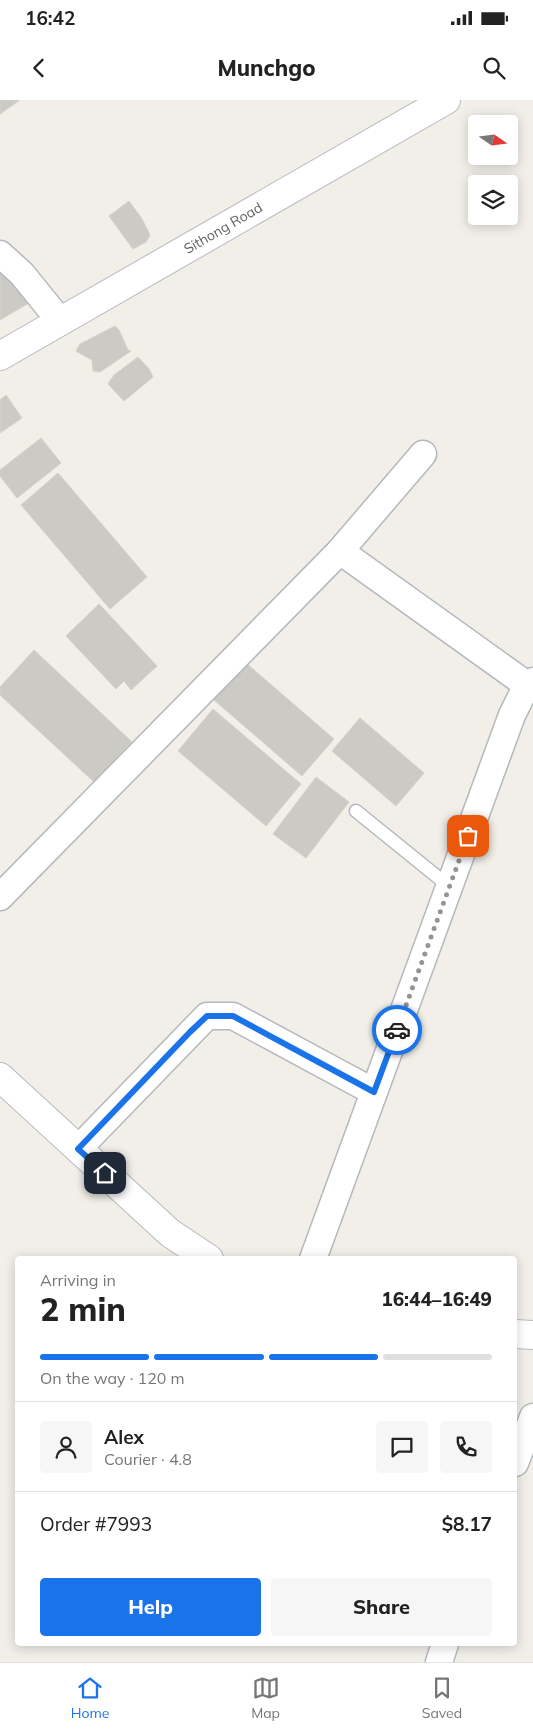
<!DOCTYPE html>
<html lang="en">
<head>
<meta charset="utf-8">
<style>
  body { margin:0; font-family:Mulish,sans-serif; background:#f6f6f6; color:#222; height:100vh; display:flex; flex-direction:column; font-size:19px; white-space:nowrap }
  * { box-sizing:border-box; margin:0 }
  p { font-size:16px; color:#767676 }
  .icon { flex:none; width:28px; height:28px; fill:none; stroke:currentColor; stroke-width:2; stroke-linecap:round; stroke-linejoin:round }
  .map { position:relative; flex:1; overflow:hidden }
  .details { position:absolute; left:15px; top:1156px; width:502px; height:390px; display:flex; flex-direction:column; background:#fff; border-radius:5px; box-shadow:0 2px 12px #0003 }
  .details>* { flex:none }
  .needle { width:32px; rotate:104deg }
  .controls { position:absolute; left:468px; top:15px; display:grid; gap:10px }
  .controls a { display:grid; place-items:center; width:50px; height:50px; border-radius:5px; background:#fff; box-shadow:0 2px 12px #0003; font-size:25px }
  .pin { position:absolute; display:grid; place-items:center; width:42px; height:42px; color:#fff; margin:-21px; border-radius:10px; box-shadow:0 2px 8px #0006 }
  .courier { position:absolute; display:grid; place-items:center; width:50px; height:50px; margin:-25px; border:4px solid #1a73e8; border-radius:50%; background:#fff; color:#222; box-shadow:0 1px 6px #0007 }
  .overview em { font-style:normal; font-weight:800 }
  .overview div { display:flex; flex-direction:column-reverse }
  .overview { display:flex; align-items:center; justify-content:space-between; height:85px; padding:0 25px }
  h1 { font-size:32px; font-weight:800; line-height:38px }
  .bar { display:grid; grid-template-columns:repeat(4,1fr); gap:8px 5px; align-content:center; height:60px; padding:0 25px }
  .bar i { height:6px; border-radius:4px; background:#e0e0e0 }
  .bar .active { background:#1a73e8 }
  .bar p { grid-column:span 4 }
  .line { display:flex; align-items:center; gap:12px; padding:0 25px; border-top:1px solid #e0e0e0 }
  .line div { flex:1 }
  .round { display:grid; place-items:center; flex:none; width:52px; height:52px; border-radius:5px; background:#f6f6f6 }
  .button { display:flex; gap:10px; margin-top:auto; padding:10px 25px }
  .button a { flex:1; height:58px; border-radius:5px; background:#1a73e8; color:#fff; font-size:20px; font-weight:800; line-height:58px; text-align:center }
  .button a+a { background:#f6f6f6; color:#222 }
  .status { display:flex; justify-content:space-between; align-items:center; height:35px; padding:0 25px; background:#fff; direction:ltr }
  .status svg { height:14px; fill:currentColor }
  header { display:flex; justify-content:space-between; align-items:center; height:65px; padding:0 25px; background:#fff; font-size:22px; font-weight:800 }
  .dock { display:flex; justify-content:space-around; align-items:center; height:70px; border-top:1px solid #e0e0e0; background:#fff; font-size:14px; color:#767676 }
  .dock a { display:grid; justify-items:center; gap:2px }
  .dock .active { color:#1a73e8 }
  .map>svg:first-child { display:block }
  .building { fill:#cccac5; stroke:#d6d1c6 }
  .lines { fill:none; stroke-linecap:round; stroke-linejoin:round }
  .lane-casing { stroke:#b5b8bc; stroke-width:15 }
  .street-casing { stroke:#b5b8bc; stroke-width:29 }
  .secondary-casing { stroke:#b6babf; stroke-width:30 }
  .lane { stroke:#fff; stroke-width:12 }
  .street { stroke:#fff; stroke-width:26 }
  .secondary { stroke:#fff; stroke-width:28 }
  .done { stroke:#929495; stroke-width:5; stroke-dasharray:0 9 }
  .route { stroke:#1a73e8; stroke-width:6 }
  .labels { text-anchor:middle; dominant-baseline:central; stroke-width:4.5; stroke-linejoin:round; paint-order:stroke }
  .street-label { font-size:14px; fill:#5f6368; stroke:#fff }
</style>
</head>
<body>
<div class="status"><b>16:42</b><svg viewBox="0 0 49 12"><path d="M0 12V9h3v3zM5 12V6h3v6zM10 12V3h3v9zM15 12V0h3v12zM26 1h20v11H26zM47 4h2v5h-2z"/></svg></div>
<header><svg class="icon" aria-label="back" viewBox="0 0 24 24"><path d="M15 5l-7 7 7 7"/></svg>Munchgo<svg class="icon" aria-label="search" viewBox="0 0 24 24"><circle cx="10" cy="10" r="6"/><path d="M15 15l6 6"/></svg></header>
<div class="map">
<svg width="533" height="1562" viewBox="0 0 533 1562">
  <rect width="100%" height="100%" fill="#f1efe8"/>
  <g class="building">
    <path d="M0,0H20L0,14Z"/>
    <path d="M129,101L142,119L150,135L146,142L133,149L109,116Z"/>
    <path d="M0,161L34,200L0,220Z"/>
    <path d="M115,226L119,230L128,250L131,251L100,272L93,271L92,260L76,251L80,244Z"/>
    <path d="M138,257L149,269L153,277L124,301L108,284L114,275Z"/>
    <path d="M6,295L22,318L0,333V300Z"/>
    <path d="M41,338L61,363L17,398L0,376V370Z"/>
    <path d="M58,373L147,477L110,509L21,405Z"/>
    <path d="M99,504L157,566L131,590L124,581L116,589L66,536Z"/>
    <path d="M34,550L132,642L94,682L0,595V587Z"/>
    <path d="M246,563L334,639L302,676L214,600Z"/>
    <path d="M213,609L301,684L266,726L178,651Z"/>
    <path d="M360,618L424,673L396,706L332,651Z"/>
    <path d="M316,677L349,702L306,758L273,734Z"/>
  </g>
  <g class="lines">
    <defs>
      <path id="lane" d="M356,711L450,787"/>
      <g id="street">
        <path d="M0,154L22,174L60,221"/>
        <path d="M340,451L527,585"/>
        <path d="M0,797L340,451L423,354"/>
        <path d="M78,1049L207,916H233L374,992"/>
        <path d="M313,1159L512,615L527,585L533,581"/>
        <path d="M515,1363L533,1317"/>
        <path d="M439,1562L445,1544"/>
      </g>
      <g id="secondary">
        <path d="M0,256L446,0"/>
        <path d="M0,977L170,1133L209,1159"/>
        <path d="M515,1234L533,1235"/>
      </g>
    </defs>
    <use href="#lane" class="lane-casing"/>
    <use href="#street" class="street-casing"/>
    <use href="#secondary" class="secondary-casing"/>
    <use href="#lane" class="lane"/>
    <use href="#street" class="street"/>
    <use href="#secondary" class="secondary"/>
  </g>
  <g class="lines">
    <path class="done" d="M397,930L468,736"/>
    <path class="route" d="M105,1073L78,1049L190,932L207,916H233L374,992L397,930"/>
  </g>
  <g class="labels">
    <g class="street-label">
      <text transform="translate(223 128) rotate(-30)">Sithong Road</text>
    </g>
  </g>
</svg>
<div class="controls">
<a><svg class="needle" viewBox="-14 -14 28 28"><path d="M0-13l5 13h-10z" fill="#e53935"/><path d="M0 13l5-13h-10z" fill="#767676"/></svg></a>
<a><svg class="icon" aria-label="layers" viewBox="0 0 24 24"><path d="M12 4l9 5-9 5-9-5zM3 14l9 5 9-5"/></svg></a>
</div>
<div class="pin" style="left:468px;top:736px;background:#ea580c"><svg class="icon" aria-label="bag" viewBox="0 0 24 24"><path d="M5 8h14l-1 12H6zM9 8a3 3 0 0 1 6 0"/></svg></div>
<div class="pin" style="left:105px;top:1073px;background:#1f2937"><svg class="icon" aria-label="home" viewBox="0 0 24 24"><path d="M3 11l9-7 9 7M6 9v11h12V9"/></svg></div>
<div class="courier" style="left:397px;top:930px"><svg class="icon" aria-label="car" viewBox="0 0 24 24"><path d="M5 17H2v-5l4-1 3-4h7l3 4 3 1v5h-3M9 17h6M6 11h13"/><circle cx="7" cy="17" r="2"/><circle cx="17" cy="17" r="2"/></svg></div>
<section class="details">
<div class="overview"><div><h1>2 min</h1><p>Arriving in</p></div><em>16:44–16:49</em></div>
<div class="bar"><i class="active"></i><i class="active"></i><i class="active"></i><i></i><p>On the way · 120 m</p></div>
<div class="line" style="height:90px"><a class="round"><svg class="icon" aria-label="person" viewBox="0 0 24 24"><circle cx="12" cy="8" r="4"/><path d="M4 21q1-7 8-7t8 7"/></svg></a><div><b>Alex</b><p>Courier · 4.8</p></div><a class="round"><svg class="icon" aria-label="chat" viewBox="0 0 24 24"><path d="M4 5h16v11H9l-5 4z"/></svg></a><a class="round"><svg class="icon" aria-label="phone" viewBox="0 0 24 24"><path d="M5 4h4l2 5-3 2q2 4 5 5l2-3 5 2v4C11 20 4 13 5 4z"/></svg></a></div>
<div class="line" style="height:65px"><div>Order #7993</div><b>$8.17</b></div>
<div class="button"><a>Help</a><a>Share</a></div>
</section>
</div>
<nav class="dock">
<a class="active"><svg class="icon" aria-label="home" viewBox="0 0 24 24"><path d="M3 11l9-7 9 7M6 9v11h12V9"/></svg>Home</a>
<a><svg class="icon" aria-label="map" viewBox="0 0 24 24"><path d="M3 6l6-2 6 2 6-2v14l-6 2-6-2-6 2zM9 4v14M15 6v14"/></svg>Map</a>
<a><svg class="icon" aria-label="saved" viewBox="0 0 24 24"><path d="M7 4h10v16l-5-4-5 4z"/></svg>Saved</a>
</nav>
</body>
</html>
